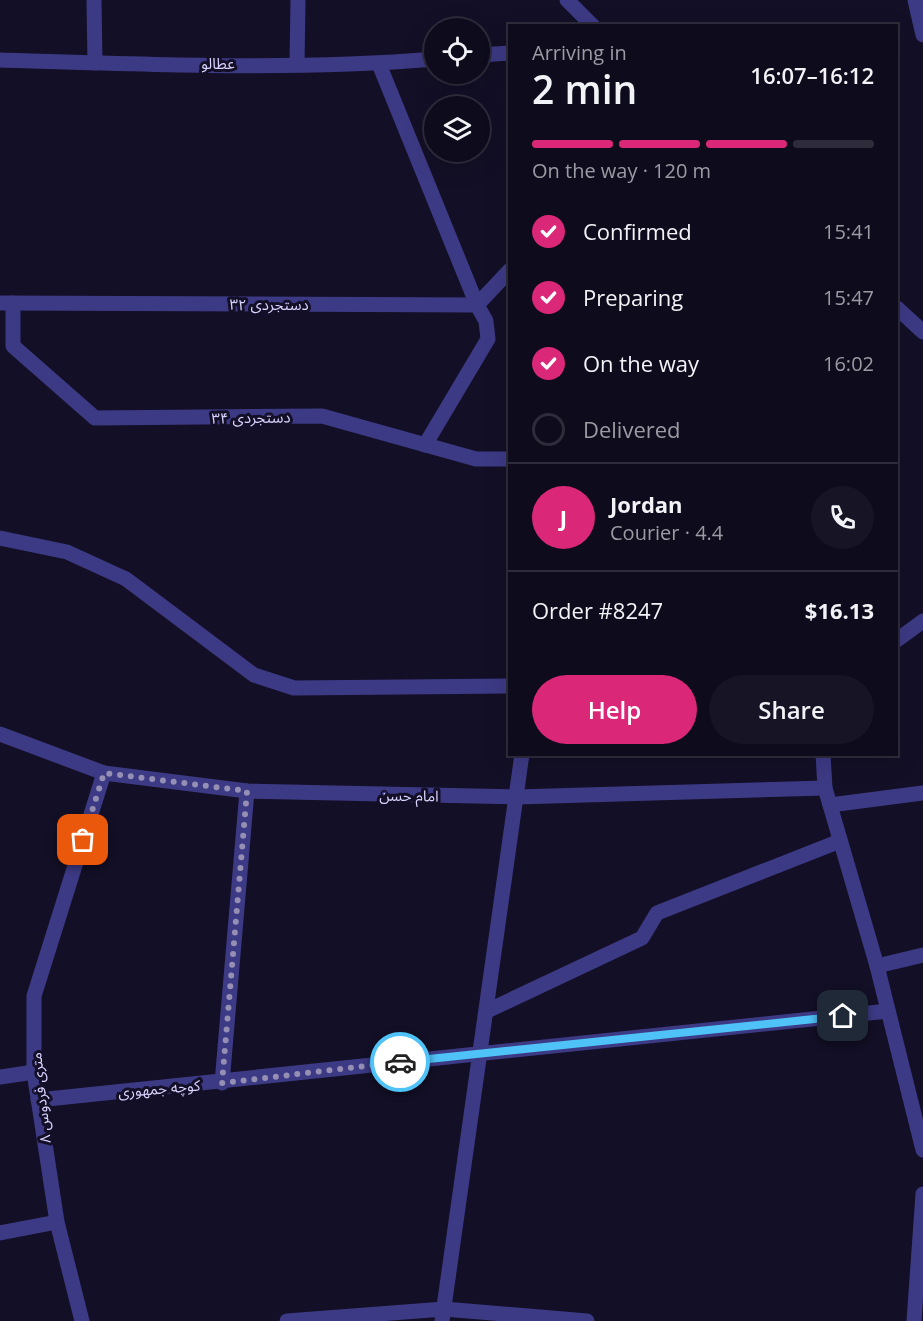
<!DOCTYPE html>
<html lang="en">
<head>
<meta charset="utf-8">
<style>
  body { margin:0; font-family:"Open Sans","Noto Sans Arabic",sans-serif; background:#171425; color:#f1f3f6; height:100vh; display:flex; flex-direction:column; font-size:22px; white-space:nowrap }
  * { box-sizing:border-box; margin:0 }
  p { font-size:20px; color:#9b9ba3 }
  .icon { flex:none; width:33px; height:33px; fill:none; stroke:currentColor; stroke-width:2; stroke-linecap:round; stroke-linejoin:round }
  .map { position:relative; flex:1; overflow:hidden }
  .drawer { position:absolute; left:508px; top:24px; width:390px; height:732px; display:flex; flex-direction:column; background:#0e0b1c; border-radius:0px; box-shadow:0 6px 24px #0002,0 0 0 2px #2e2b3b }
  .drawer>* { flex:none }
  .tools { position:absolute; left:424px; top:18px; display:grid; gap:12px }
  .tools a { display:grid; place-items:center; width:66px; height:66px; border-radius:50%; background:#0e0b1c; box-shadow:0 6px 24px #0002,0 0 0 2px #2e2b3b; font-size:30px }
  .pin { position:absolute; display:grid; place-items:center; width:51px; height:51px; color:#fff; margin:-26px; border-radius:12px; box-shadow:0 3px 9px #0006 }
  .courier { position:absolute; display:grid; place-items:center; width:60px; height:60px; margin:-30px; border:4px solid #4fc3f7; border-radius:50%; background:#fff; color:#222; box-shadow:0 2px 8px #0007 }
  .head em { font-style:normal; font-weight:600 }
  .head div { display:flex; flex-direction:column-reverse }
  .head { display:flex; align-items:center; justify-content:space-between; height:102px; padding:0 24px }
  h1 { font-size:39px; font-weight:600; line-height:45px }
  .bar { display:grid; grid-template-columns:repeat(4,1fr); gap:9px 6px; align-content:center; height:72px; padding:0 24px }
  .bar i { height:8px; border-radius:4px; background:#2e2b3b }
  .bar .on { background:#db2777 }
  .bar p { grid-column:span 4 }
  .line { display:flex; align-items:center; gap:15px; padding:0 24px; border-top:2px solid #2e2b3b }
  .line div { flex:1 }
  .round { display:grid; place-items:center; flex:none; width:63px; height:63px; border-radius:32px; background:#171425 }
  ol { padding:0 24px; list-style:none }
  li { display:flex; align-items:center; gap:18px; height:66px }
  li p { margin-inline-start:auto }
  li .icon { padding:6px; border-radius:50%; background:#db2777; color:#fff; stroke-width:4 }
  li:last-child { color:#9b9ba3 }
  li i { width:33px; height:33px; border:3px solid #2e2b3b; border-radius:50% }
  .button { display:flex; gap:12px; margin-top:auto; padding:12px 24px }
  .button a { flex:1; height:69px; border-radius:36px; background:#db2777; color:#fff; font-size:24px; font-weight:600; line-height:69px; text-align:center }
  .button a+a { background:#171425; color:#f1f3f6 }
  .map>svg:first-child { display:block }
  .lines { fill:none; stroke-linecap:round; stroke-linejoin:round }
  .minor { stroke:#3d3a85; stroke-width:15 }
  .done { stroke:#948fb3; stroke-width:6; stroke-dasharray:0 10.8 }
  .route { stroke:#4fc3f7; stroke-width:8 }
  .labels { text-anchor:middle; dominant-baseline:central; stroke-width:6; stroke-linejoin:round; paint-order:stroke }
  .street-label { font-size:15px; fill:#d9d4ff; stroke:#130f26 }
</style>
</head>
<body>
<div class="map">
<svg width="923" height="1321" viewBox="0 0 923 1321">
  <rect width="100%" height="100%" fill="#130f26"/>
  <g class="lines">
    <g class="minor">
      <path d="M94,0L95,63"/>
      <path d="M567,0L593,26"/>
      <path d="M915,0L923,35"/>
      <path d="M480,55L510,53"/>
      <path d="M0,60C144,64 291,71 435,59"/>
      <path d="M297,64L298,0"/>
      <path d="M379,64L477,305L486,321L488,339L425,445"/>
      <path d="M0,303L477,305L510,270"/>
      <path d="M13,303V346L95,418L322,416L476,459H510"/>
      <path d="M897,308L923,332"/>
      <path d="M0,538L67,552L126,579L254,675L294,688L510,686"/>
      <path d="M897,640L923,621"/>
      <path d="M0,734L104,773L247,791L517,797L825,788"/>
      <path d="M823,754L825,788L877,966L923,1150"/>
      <path d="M830,805L923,793"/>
      <path d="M877,966L923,955"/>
      <path d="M487,1011L642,938L657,913L840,841"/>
      <path d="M0,1077L34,1072"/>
      <path d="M222,1083L247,791"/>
      <path d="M38,1100L888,1011"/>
      <path d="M0,1233L57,1222"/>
      <path d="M82,1321L57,1222L34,1072V996L104,773"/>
      <path d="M287,1321L444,1309L587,1321"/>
      <path d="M442,1321L522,754"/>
      <path d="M914,1321L923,1194"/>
    </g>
  </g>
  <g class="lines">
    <path class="done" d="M83,840L104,773L247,791L222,1083L400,1062"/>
    <path class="route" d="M400,1062L843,1016"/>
  </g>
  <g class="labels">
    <g class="street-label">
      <text x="218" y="63">عطالو</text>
      <text x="269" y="304">دستجردی ۳۲</text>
      <text transform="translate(251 417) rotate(-1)">دستجردی ۳۴</text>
      <text transform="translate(409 795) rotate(1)">امام حسن</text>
      <text transform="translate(159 1088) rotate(-5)">کوچه جمهوری</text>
      <text transform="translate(40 1098) rotate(-96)">۸ متری فردوس</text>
    </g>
  </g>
</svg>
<div class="tools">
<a><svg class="icon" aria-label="locate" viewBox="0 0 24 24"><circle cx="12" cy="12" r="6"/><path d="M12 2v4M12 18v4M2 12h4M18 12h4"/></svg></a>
<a><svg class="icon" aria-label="layers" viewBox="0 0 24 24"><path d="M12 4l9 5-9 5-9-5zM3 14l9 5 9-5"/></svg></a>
</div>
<div class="pin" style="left:83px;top:840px;background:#ea580c"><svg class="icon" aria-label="bag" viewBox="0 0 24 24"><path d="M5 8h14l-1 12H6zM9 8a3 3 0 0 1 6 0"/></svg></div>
<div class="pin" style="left:843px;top:1016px;background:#1f2937"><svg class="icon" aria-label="home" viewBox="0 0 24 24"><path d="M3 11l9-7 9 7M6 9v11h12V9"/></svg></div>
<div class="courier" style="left:400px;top:1062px"><svg class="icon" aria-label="car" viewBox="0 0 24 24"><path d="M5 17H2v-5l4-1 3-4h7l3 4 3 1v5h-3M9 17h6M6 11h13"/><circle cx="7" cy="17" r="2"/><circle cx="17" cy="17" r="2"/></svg></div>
<section class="drawer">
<div class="head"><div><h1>2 min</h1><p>Arriving in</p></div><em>16:07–16:12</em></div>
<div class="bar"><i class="on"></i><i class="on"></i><i class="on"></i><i></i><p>On the way · 120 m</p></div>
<ol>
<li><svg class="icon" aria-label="check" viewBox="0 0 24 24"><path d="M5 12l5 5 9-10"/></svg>Confirmed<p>15:41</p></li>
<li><svg class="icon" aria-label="check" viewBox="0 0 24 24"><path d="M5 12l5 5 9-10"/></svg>Preparing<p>15:47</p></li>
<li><svg class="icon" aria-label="check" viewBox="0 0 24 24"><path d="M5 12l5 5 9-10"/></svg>On the way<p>16:02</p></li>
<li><i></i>Delivered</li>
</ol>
<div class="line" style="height:108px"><b class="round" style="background:#db2777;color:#fff">J</b><div><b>Jordan</b><p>Courier · 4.4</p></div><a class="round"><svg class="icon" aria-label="phone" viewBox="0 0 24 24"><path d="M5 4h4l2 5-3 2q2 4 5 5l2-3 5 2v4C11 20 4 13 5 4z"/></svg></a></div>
<div class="line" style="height:78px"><div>Order #8247</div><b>$16.13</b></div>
<div class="button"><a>Help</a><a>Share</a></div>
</section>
</div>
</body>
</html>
